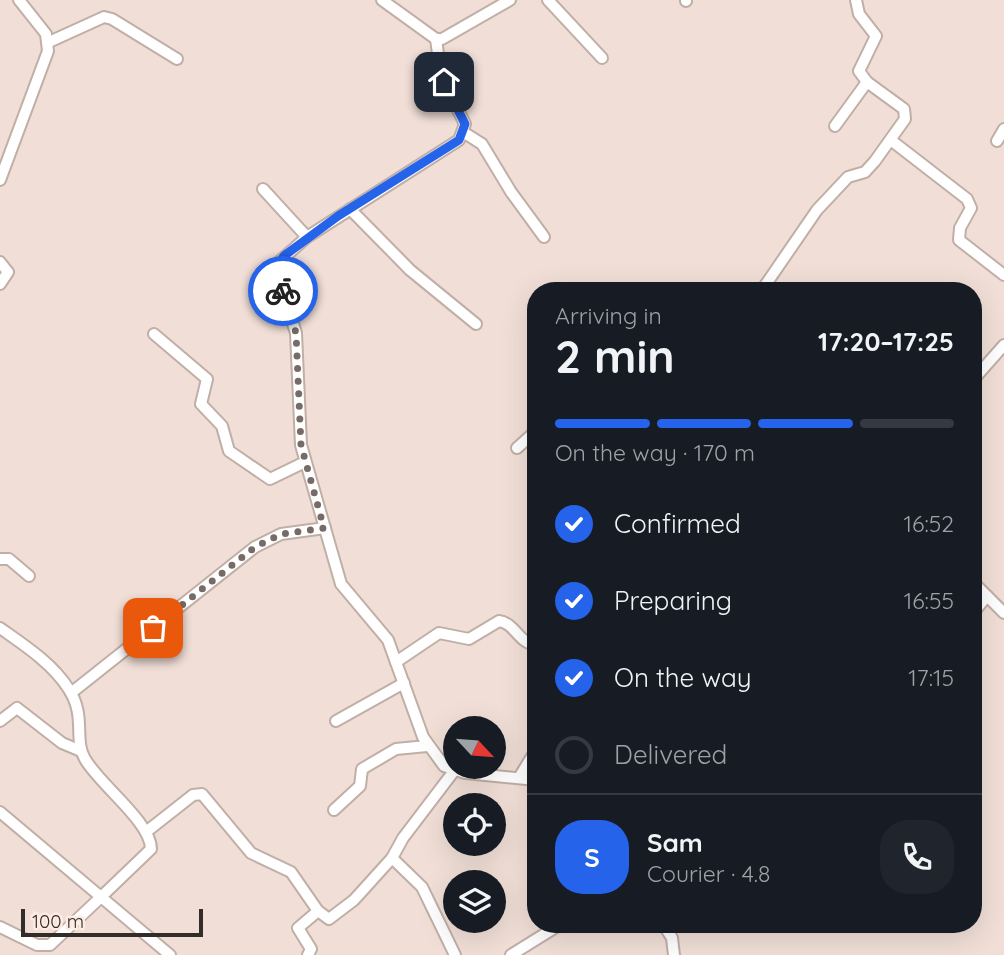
<!DOCTYPE html>
<html lang="en">
<head>
<meta charset="utf-8">
<style>
  body { margin:0; font-family:Quicksand,sans-serif; background:#20242c; color:#f1f3f6; height:100vh; display:flex; flex-direction:column; font-size:26px; white-space:nowrap }
  * { box-sizing:border-box; margin:0 }
  p { font-size:23px; color:#9ea1a6 }
  .icon { flex:none; width:38px; height:38px; fill:none; stroke:currentColor; stroke-width:2; stroke-linecap:round; stroke-linejoin:round }
  .map { position:relative; flex:1; overflow:hidden }
  .side { position:absolute; left:527px; top:282px; width:455px; height:651px; display:flex; flex-direction:column; background:#171b24; border-radius:28px; box-shadow:0 7px 28px #0002 }
  .side>* { flex:none }
  .needle { width:46px; rotate:116deg }
  .controls { position:absolute; left:443px; top:716px; display:grid; gap:14px }
  .controls a { display:grid; place-items:center; width:63px; height:63px; border-radius:50%; background:#171b24; box-shadow:0 7px 28px #0002; font-size:35px }
  .scale { position:absolute; left:21px; bottom:18px; width:182px; box-sizing:border-box; padding-left:7px; border:4px solid #332d2a; border-top:0; font-size:19px; line-height:24px; white-space:nowrap; color:#332d2a; -webkit-text-stroke:5px #feece4; paint-order:stroke }
  .pin { position:absolute; display:grid; place-items:center; width:60px; height:60px; color:#fff; margin:-30px; border-radius:14px; box-shadow:0 4px 10px #0006 }
  .courier { position:absolute; display:grid; place-items:center; width:70px; height:70px; margin:-35px; border:5px solid #2563eb; border-radius:50%; background:#fff; color:#222; box-shadow:0 2px 9px #0007 }
  .head em { font-style:normal; font-weight:700 }
  .head div { display:flex; flex-direction:column-reverse }
  .head { display:flex; align-items:center; justify-content:space-between; height:119px; padding:0 28px }
  h1 { font-size:46px; font-weight:700; line-height:52px }
  .bar { display:grid; grid-template-columns:repeat(4,1fr); gap:10px 7px; align-content:center; height:84px; padding:0 28px }
  .bar i { height:9px; border-radius:5px; background:#363941 }
  .bar .on { background:#2563eb }
  .bar p { grid-column:span 4 }
  .line { display:flex; align-items:center; gap:18px; padding:0 28px; border-top:2px solid #363941 }
  .line div { flex:1 }
  .round { display:grid; place-items:center; flex:none; width:74px; height:74px; border-radius:28px; background:#20242c }
  ol { padding:0 28px; list-style:none }
  li { display:flex; align-items:center; gap:21px; height:77px }
  li p { margin-inline-start:auto }
  li .icon { padding:7px; border-radius:50%; background:#2563eb; color:#fff; stroke-width:4 }
  li:last-child { color:#9ea1a6 }
  li i { width:38px; height:38px; border:4px solid #363941; border-radius:50% }
  .map>svg:first-child { display:block }
  .lines { fill:none; stroke-linecap:round; stroke-linejoin:round }
  .street-casing { stroke:#c0afa7; stroke-width:14 }
  .street { stroke:#fff; stroke-width:10 }
  .done { stroke:#766b67; stroke-width:7; stroke-dasharray:0 12.6 }
  .route { stroke:#2563eb; stroke-width:9 }
</style>
</head>
<body>
<div class="map">
<svg width="1004" height="955" viewBox="0 0 1004 955">
  <rect width="100%" height="100%" fill="#f1dfd7"/>
  <g class="lines">
    <defs>
      <g id="street">
        <path d="M382,0L436,39H442L510,0"/>
        <path d="M548,0L602,58"/>
        <path d="M686,0V1"/>
        <path d="M436,39L441,76L465,124L459,140L307,237L280,261L277,274L296,333L301,445L341,584L388,640L423,737L444,766L465,773L536,780"/>
        <path d="M49,42L104,17L112,19L177,59"/>
        <path d="M835,126L867,82"/>
        <path d="M463,132L482,144L511,192L544,237"/>
        <path d="M892,141L967,199L971,208L960,228L959,240L1004,275"/>
        <path d="M997,141L1004,129"/>
        <path d="M0,180L48,51L46,34L19,0"/>
        <path d="M263,189L307,237"/>
        <path d="M350,209L410,270L476,324"/>
        <path d="M0,262L8,272L0,284"/>
        <path d="M762,290L817,210L848,177L865,172L875,161L905,119L904,109L867,82L859,71L876,36L859,14L856,0"/>
        <path d="M154,334L207,379L201,404L222,426L229,451L270,479L305,462"/>
        <path d="M973,380L1004,345"/>
        <path d="M517,448L536,431"/>
        <path d="M0,559H9L29,576"/>
        <path d="M973,582L1004,613"/>
        <path d="M973,613L987,596"/>
        <path d="M0,628C24,645 52,663 68,688C87,716 73,739 85,759C99,784 151,822 151,849L101,897L170,955"/>
        <path d="M396,662L439,633L469,639L499,621C515,623 518,643 536,645"/>
        <path d="M71,693L255,547L281,534L325,528"/>
        <path d="M0,721L17,708L62,743L81,751"/>
        <path d="M336,721L404,683"/>
        <path d="M520,776L536,750"/>
        <path d="M334,810L360,786L362,769L396,749L427,746"/>
        <path d="M0,812L101,897L50,945H37L0,927"/>
        <path d="M146,832L193,795L202,794L251,853L291,872L318,911L329,919L354,900L392,858L403,838L454,771"/>
        <path d="M392,858L422,887L455,955"/>
        <path d="M663,924L672,938L674,955"/>
        <path d="M308,955L311,949L298,928L318,911"/>
        <path d="M511,955L556,927"/>
      </g>
    </defs>
    <use href="#street" class="street-casing"/>
    <use href="#street" class="street"/>
  </g>
  <g class="lines">
    <path class="done" d="M153,628L255,547L281,534L324,528L301,445L296,333L283,291"/>
    <path class="route" d="M283,291C276,277 274,267 285,255L338,216L459,140L465,124L444,82"/>
  </g>
</svg>
<div class="controls">
<a><svg class="needle" viewBox="-14 -14 28 28"><path d="M0-13l5 13h-10z" fill="#e53935"/><path d="M0 13l5-13h-10z" fill="#9ea1a6"/></svg></a>
<a><svg class="icon" aria-label="locate" viewBox="0 0 24 24"><circle cx="12" cy="12" r="6"/><path d="M12 2v4M12 18v4M2 12h4M18 12h4"/></svg></a>
<a><svg class="icon" aria-label="layers" viewBox="0 0 24 24"><path d="M12 4l9 5-9 5-9-5zM3 14l9 5 9-5"/></svg></a>
</div>
<div class="scale">100 m</div>
<div class="pin" style="left:153px;top:628px;background:#ea580c"><svg class="icon" aria-label="bag" viewBox="0 0 24 24"><path d="M5 8h14l-1 12H6zM9 8a3 3 0 0 1 6 0"/></svg></div>
<div class="pin" style="left:444px;top:82px;background:#1f2937"><svg class="icon" aria-label="home" viewBox="0 0 24 24"><path d="M3 11l9-7 9 7M6 9v11h12V9"/></svg></div>
<div class="courier" style="left:283px;top:291px"><svg class="icon" aria-label="bike" viewBox="0 0 24 24"><circle cx="6" cy="16" r="4"/><circle cx="18" cy="16" r="4"/><path d="M6 16l4-8h5l3 8M10 8l3 8H6M13 5h3"/></svg></div>
<section class="side">
<div class="head"><div><h1>2 min</h1><p>Arriving in</p></div><em>17:20–17:25</em></div>
<div class="bar"><i class="on"></i><i class="on"></i><i class="on"></i><i></i><p>On the way · 170 m</p></div>
<ol>
<li><svg class="icon" aria-label="check" viewBox="0 0 24 24"><path d="M5 12l5 5 9-10"/></svg>Confirmed<p>16:52</p></li>
<li><svg class="icon" aria-label="check" viewBox="0 0 24 24"><path d="M5 12l5 5 9-10"/></svg>Preparing<p>16:55</p></li>
<li><svg class="icon" aria-label="check" viewBox="0 0 24 24"><path d="M5 12l5 5 9-10"/></svg>On the way<p>17:15</p></li>
<li><i></i>Delivered</li>
</ol>
<div class="line" style="height:126px"><b class="round" style="background:#2563eb;color:#fff">S</b><div><b>Sam</b><p>Courier · 4.8</p></div><a class="round"><svg class="icon" aria-label="phone" viewBox="0 0 24 24"><path d="M5 4h4l2 5-3 2q2 4 5 5l2-3 5 2v4C11 20 4 13 5 4z"/></svg></a></div>
</section>
</div>
</body>
</html>
